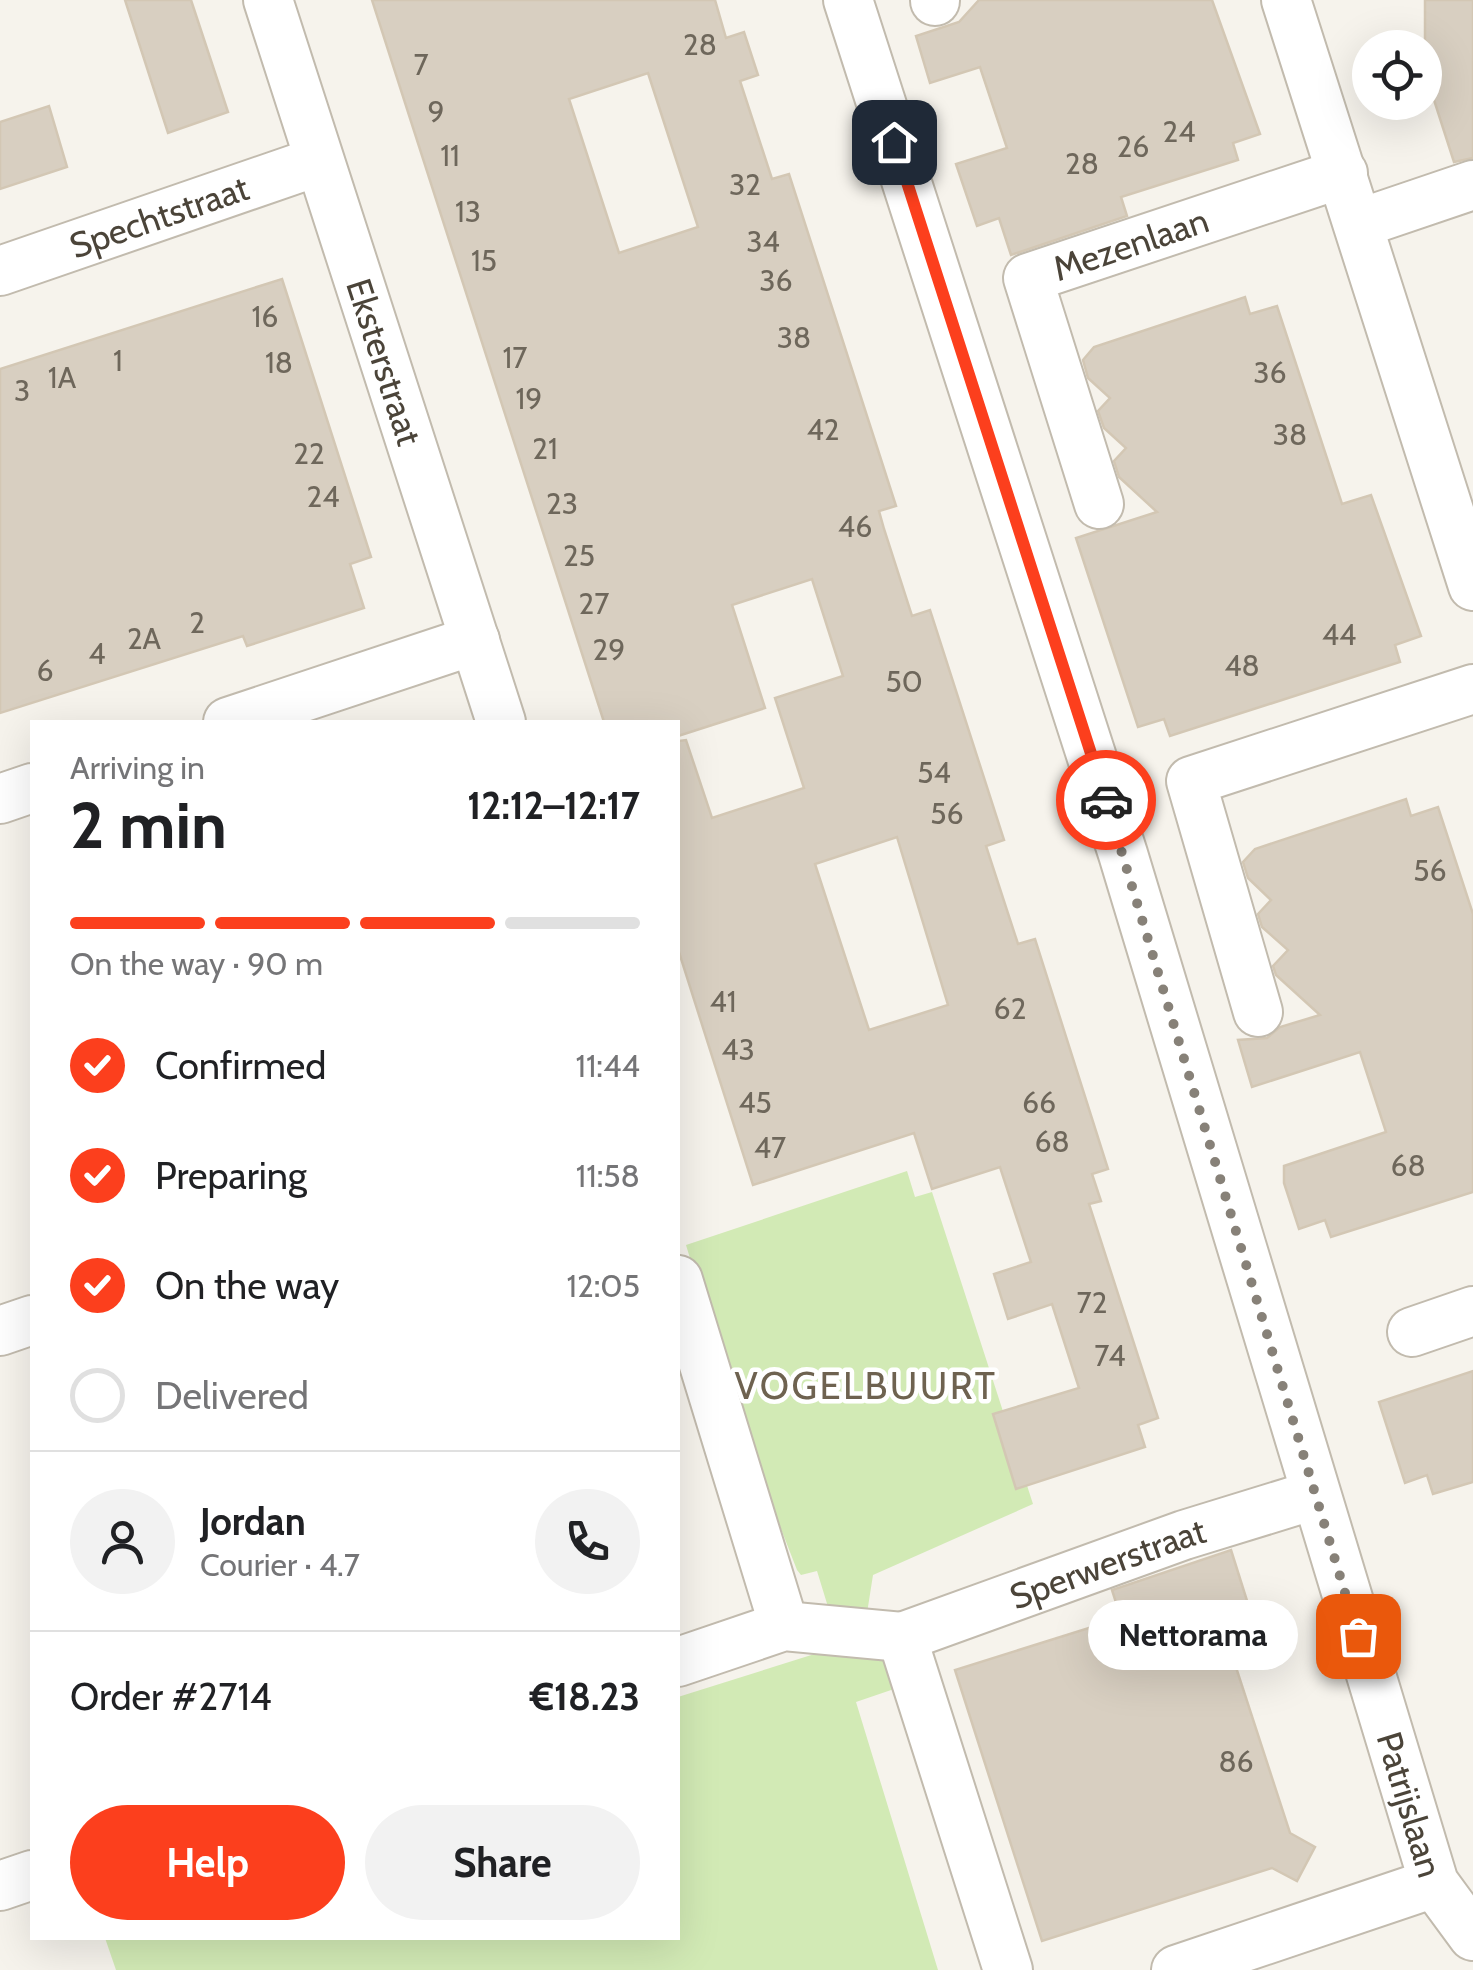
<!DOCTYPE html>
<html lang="en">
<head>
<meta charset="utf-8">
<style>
  body { margin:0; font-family:Cabin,sans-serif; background:#f2f2f2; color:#202124; height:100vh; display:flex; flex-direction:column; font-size:38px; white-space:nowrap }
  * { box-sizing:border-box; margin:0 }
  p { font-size:32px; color:#757577 }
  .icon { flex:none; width:55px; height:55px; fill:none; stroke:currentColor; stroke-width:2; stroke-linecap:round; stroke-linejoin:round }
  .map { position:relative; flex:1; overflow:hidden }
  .side { position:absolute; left:30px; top:720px; width:650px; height:1220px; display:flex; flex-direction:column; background:#fff; border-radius:0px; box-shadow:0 10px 40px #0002 }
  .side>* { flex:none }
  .buttons { position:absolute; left:1352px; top:30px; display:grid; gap:20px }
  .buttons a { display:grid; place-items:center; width:90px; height:90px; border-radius:50%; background:#fff; box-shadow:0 10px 40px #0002; font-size:50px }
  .pin { position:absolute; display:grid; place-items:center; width:85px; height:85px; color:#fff; margin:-42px; border-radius:20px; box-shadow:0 5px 15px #0006 }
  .courier { position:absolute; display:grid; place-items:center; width:100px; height:100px; margin:-50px; border:8px solid #fc3f1d; border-radius:50%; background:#fff; color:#222; box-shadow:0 2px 12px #0007 }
  .bubble { position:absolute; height:70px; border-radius:35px; background:#fff; box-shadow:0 10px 40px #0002; font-size:32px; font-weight:700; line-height:70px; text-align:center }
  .summary em { font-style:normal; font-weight:700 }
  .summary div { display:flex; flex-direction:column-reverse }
  .summary { display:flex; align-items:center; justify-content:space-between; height:170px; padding:0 40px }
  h1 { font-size:65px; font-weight:700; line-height:75px }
  .bar { display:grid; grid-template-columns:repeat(4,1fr); gap:15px 10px; align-content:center; height:120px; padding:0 40px }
  .bar i { height:12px; border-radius:8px; background:#e0e0e0 }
  .bar .selected { background:#fc3f1d }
  .bar p { grid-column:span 4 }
  .line { display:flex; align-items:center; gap:25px; padding:0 40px; border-top:2px solid #e0e0e0 }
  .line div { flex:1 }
  .round { display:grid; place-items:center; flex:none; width:105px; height:105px; border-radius:52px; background:#f2f2f2 }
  ol { padding:0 40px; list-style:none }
  li { display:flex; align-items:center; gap:30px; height:110px }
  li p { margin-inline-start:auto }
  li .icon { padding:10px; border-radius:50%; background:#fc3f1d; color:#fff; stroke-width:4 }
  li:last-child { color:#757577 }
  li i { width:55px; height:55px; border:5px solid #e0e0e0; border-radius:50% }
  .primary-button { display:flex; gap:20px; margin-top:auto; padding:20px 40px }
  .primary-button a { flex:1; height:115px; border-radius:60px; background:#fc3f1d; color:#fff; font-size:40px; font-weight:700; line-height:115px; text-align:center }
  .primary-button a+a { background:#f2f2f2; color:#202124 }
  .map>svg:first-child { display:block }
  .green { fill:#d2eab5 }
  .building { fill:#d8cfc1; stroke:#d3c7b4; stroke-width:2.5; fill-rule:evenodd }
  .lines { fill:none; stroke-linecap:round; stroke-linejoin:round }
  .minor-casing { stroke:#c2bbae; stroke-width:52 }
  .minor { stroke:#fff; stroke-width:48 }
  .done { stroke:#878178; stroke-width:10; stroke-dasharray:0 18 }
  .route { stroke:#fc3f1d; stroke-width:12 }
  .labels { text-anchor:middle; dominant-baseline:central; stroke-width:9; stroke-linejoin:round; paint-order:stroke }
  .number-label { font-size:30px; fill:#6e675b }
  .street-label { font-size:35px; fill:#4b4439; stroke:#fff }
  .neighbourhood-label { font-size:38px; letter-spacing:2.5px; fill:#6e6250; stroke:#fff }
</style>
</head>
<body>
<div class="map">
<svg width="1473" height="1970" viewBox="0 0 1473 1970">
  <rect width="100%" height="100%" fill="#f6f3ec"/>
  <path class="green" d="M907,1171L915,1197L932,1192L1033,1504L873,1575L862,1645L875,1644L897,1688L856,1702L938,1970H116L105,1938H678V1697L840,1646L817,1571L801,1575L797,1570L739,1421L686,1245Z"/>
  <g class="building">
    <path d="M125,0H191L228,112L168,133Z"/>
    <path d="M372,0H715L726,38L744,32L758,75L740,81L772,179L789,174L896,506L879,511L884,529L912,616L930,610L1004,840L986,846L1018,944L1035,939L1108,1169L1092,1174L1101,1201L1089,1204L1158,1418L1138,1425L1145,1447L1016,1489L993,1414L1079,1388L1052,1304L1008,1319L994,1274L1031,1262L1000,1167L932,1189L914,1133L753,1185L678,949V741L686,740L712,818L804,788L775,698L843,676L812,579L732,605L765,708L678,736V722H604ZM648,73L698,227L619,253L569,99ZM897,837L948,1005L869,1030L815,864Z"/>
    <path d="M979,0H1212L1260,134L1233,143L1238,160L1121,197L1127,216L1011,255L999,218L977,226L956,164L1007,148L980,67L930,83L916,36L959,22Z"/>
    <path d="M1425,0H1473V158L1454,162L1425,72Z"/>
    <path d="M49,106L67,167L0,189V122Z"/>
    <path d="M282,279L371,557L350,564L364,608L247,646L243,636L0,713V369Z"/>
    <path d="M1245,297L1250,314L1277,306L1342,504L1371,495L1421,636L1395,645L1400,662L1170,736L1164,719L1138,727L1076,538L1157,512L1119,477L1114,461L1126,448L1104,428L1098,411L1110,398L1088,378L1083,360L1094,347Z"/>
    <path d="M1406,799L1411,816L1438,807L1473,914V1192L1331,1237L1325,1220L1299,1229L1284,1183V1166L1386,1132L1360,1052L1252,1087L1238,1040L1267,1038L1280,1027L1320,1015L1276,975L1273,966L1288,950L1262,927L1258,914L1271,900L1248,878L1243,862L1255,849Z"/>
    <path d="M1473,1371V1482L1433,1494L1427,1475L1405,1483L1379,1402Z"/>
    <path d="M1231,1550L1260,1642L1231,1652L1290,1833L1315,1847L1297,1881L1272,1868L1042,1941L955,1670L1121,1618L1112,1590Z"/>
  </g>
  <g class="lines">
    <defs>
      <g id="minor">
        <path id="s1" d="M268,0L501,722"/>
        <path id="s2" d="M848,0L1123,854L1434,1883L1473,1936"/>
        <path d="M935,0V1"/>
        <path d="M1286,0L1473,586"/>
        <path d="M1358,224L1473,185"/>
        <path id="s3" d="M0,271L319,161"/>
        <path id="s4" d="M1099,504L1028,278L1343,173"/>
        <path d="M228,722L475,640"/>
        <path d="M0,799L32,788"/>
        <path d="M1258,1012L1191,781L1473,689"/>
        <path d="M678,1280L784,1626"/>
        <path d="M0,1331L32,1320"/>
        <path d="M1412,1332L1473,1311"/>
        <path d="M678,1662L784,1626L902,1637"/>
        <path d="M0,1886L32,1875"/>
        <path id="s5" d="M1008,1970L902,1637L1184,1535L1314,1495"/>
        <path d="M1176,1970L1434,1883"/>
      </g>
    </defs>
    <use href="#minor" class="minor-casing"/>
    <use href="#minor" class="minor"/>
  </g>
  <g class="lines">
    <path class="done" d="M1106,800L1358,1636"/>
    <path class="route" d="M894,142L1106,800"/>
  </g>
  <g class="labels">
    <g class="number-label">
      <text x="700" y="44">28</text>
      <text x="421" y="64">7</text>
      <text x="436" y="111">9</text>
      <text x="1179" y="131">24</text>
      <text x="1133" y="146">26</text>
      <text x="450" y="155">11</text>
      <text x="1082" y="163">28</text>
      <text x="745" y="184">32</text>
      <text x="468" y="211">13</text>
      <text x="763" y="241">34</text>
      <text x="484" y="260">15</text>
      <text x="776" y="280">36</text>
      <text x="265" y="316">16</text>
      <text x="794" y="337">38</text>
      <text x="515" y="357">17</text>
      <text x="118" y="360">1</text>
      <text x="279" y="362">18</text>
      <text x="1270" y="372">36</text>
      <text x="62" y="377">1A</text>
      <text x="22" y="390">3</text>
      <text x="529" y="398">19</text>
      <text x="823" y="429">42</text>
      <text x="1290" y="434">38</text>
      <text x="545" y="448">21</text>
      <text x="309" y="453">22</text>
      <text x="323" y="496">24</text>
      <text x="562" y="503">23</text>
      <text x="855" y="526">46</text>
      <text x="579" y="555">25</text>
      <text x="594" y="603">27</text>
      <text x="197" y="622">2</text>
      <text x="1339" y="634">44</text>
      <text x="144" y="638">2A</text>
      <text x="609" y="649">29</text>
      <text x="97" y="653">4</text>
      <text x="1242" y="665">48</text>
      <text x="45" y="670">6</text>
      <text x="904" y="681">50</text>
      <text x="934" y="772">54</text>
      <text x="947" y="813">56</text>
      <text x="1430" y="870">56</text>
      <text x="723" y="1001">41</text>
      <text x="1010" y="1008">62</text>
      <text x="738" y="1049">43</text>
      <text x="755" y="1102">45</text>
      <text x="1039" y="1102">66</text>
      <text x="1052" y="1141">68</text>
      <text x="770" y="1147">47</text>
      <text x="1408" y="1165">68</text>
      <text x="1092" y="1302">72</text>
      <text x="1110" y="1355">74</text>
      <text x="1236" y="1761">86</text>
    </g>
    <g class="street-label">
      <text stroke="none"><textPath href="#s3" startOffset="168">Spechtstraat</textPath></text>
      <text stroke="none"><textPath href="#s4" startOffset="345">Mezenlaan</textPath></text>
      <text stroke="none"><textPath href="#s1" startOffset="380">Eksterstraat</textPath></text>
      <text stroke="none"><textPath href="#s5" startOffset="568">Sperwerstraat</textPath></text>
      <text stroke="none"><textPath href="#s2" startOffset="1890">Patrijslaan</textPath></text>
    </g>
    <g class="neighbourhood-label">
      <text x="866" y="1385">VOGELBUURT</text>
    </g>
  </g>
</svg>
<div class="buttons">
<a><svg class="icon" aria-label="locate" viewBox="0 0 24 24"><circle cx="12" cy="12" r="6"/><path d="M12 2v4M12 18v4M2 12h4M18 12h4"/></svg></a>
</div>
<div class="pin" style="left:1358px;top:1636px;background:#ea580c"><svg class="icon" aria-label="bag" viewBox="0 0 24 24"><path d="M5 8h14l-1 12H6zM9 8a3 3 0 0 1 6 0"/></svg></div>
<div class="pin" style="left:894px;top:142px;background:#1f2937"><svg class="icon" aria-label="home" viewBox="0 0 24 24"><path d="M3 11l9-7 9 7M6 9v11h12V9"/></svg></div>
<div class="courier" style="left:1106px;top:800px"><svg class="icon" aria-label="car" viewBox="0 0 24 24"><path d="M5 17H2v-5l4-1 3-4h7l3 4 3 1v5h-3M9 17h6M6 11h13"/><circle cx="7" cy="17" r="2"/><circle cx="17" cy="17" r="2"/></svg></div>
<div class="bubble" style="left:1088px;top:1600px;width:210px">Nettorama</div>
<section class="side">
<div class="summary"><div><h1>2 min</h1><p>Arriving in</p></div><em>12:12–12:17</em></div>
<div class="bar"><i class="selected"></i><i class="selected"></i><i class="selected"></i><i></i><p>On the way · 90 m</p></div>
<ol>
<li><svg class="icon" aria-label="check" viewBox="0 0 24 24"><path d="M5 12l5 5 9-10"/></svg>Confirmed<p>11:44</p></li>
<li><svg class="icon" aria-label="check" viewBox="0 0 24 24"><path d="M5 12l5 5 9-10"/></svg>Preparing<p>11:58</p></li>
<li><svg class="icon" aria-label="check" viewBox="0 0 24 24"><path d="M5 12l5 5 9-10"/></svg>On the way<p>12:05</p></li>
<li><i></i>Delivered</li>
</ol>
<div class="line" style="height:180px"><a class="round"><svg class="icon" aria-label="person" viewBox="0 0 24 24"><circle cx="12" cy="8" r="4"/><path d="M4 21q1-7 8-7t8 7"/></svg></a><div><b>Jordan</b><p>Courier · 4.7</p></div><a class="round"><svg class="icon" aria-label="phone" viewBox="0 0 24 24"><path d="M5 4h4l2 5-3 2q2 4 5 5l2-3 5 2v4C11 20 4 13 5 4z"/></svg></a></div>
<div class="line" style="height:130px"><div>Order #2714</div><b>€18.23</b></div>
<div class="primary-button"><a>Help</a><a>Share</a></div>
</section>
</div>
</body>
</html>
